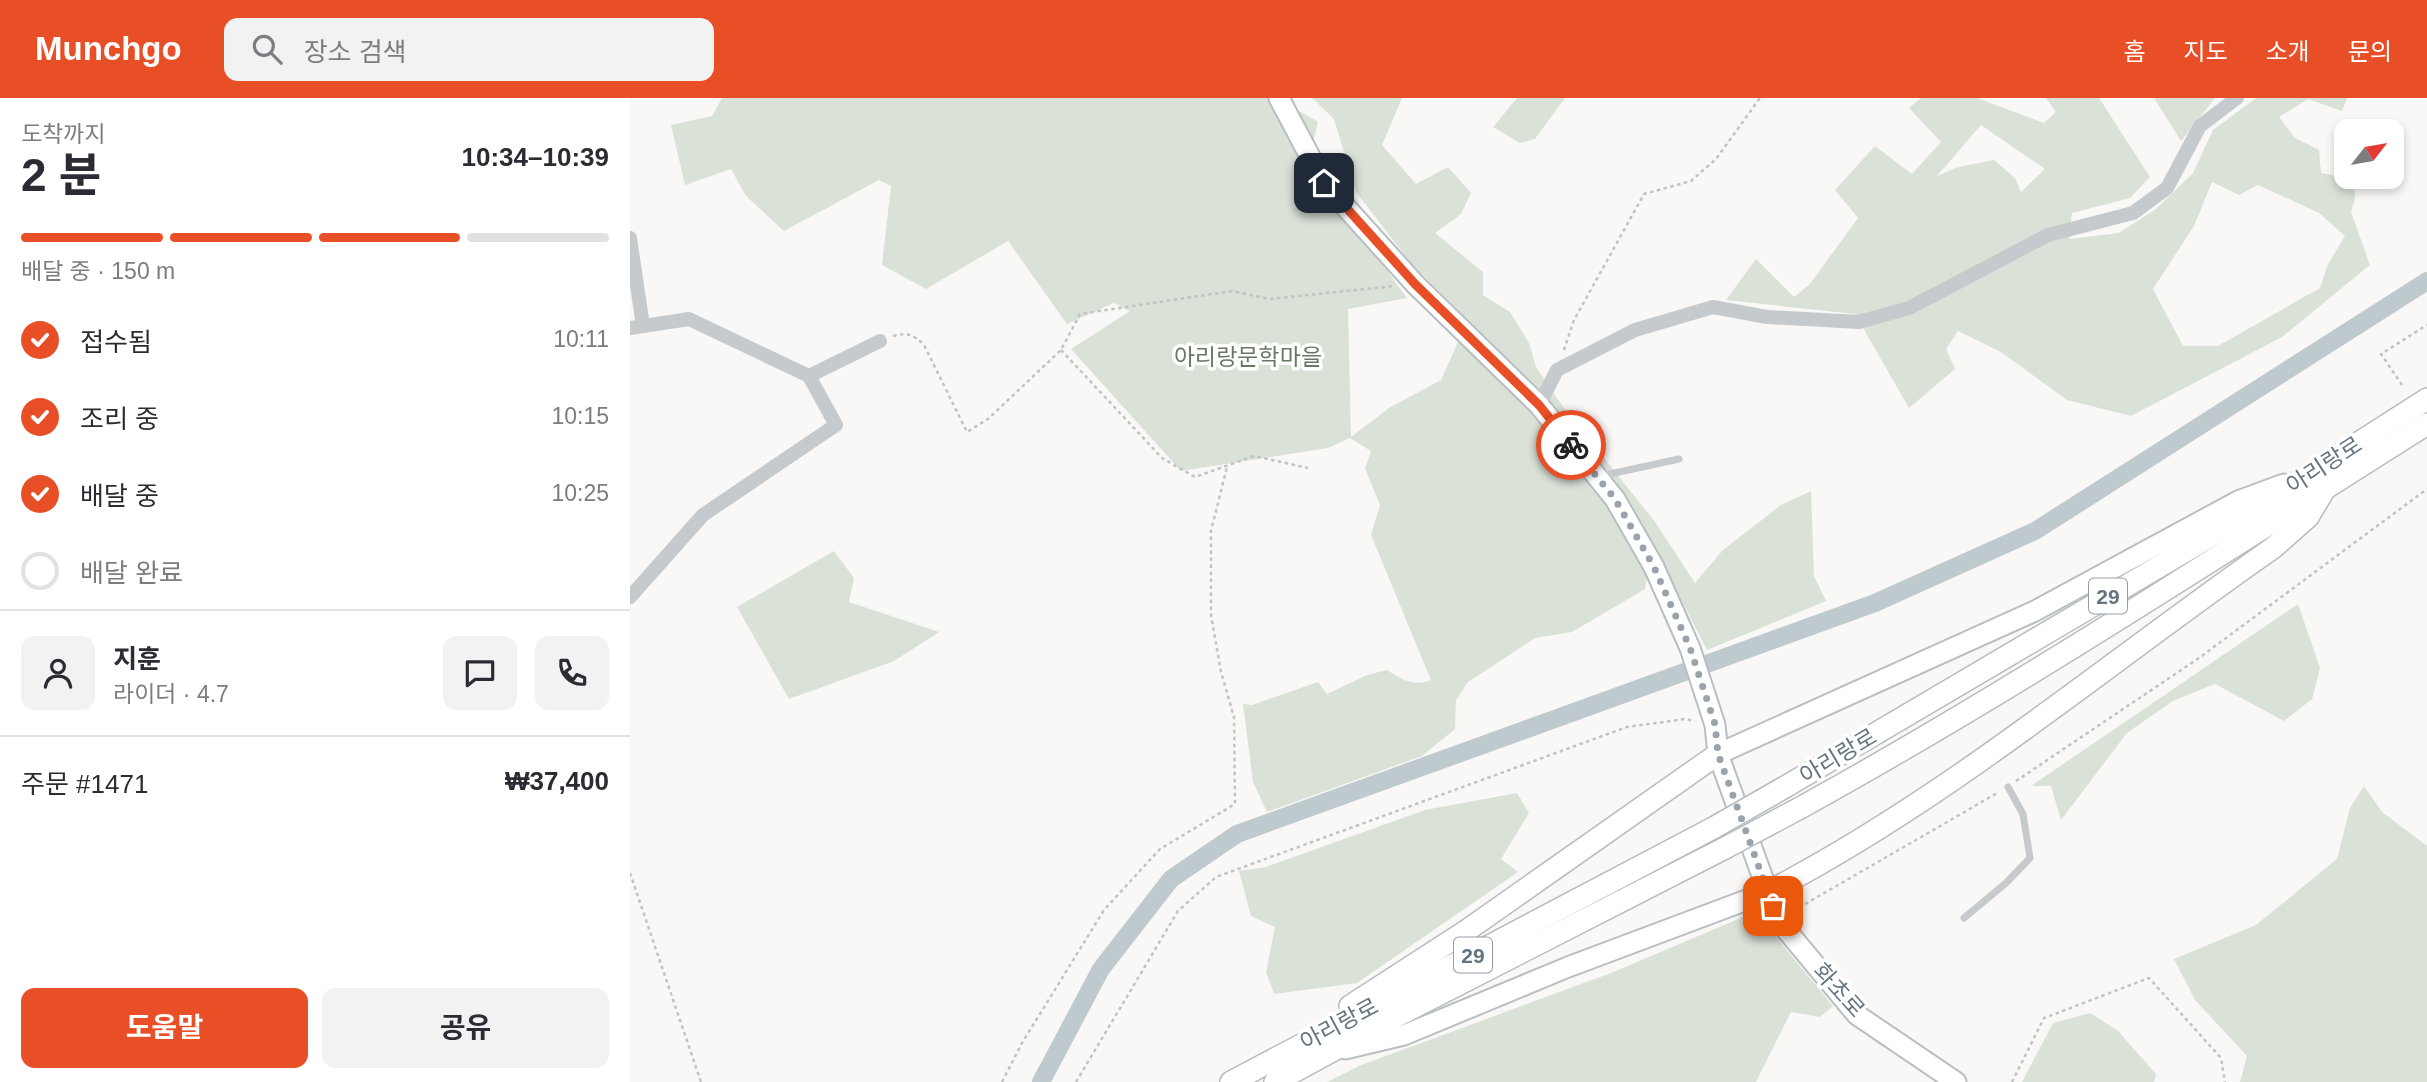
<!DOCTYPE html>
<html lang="ko">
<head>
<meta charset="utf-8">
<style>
  body { margin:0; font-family:Helvetica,"Noto Sans KR",sans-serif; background:#f2f2f3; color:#2b2b33; height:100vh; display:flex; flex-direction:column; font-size:26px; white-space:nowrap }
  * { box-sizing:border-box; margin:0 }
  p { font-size:23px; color:#7c7c81 }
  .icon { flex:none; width:38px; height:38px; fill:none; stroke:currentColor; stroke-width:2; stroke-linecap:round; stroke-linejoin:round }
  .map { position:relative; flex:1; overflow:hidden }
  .panel { display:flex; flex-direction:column; background:#fff; width:630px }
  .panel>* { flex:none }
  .needle { width:46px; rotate:59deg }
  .buttons { position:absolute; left:1704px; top:21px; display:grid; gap:14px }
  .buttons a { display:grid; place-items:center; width:70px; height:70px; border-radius:14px; background:#fff; box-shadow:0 4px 10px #0003; font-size:35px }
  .pin { position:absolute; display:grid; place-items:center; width:60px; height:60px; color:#fff; margin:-30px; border-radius:14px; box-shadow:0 4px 10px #0006 }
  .courier { position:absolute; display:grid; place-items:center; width:70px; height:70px; margin:-35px; border:5px solid #e94f26; border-radius:50%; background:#fff; color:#222; box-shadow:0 2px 9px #0007 }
  .head em { font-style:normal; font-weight:700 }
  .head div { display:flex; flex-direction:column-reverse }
  .head { display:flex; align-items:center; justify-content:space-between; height:119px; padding:0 21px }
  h1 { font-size:46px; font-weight:700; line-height:52px }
  .bar { display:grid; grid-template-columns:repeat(4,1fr); gap:10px 7px; align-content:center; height:84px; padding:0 21px }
  .bar i { height:9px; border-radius:5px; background:#e1e1e2 }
  .bar .active { background:#e94f26 }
  .bar p { grid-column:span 4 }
  .line { display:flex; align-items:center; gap:18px; padding:0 21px; border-top:2px solid #e1e1e2 }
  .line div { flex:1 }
  .round { display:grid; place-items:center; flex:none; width:74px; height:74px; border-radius:14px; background:#f2f2f3 }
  ol { padding:0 21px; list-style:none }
  li { display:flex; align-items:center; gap:21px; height:77px }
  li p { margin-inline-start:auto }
  li .icon { padding:7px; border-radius:50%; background:#e94f26; color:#fff; stroke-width:4 }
  li:last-child { color:#7c7c81 }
  li i { width:38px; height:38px; border:4px solid #e1e1e2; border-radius:50% }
  .button { display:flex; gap:14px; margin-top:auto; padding:14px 21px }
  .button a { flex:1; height:80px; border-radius:14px; background:#e94f26; color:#fff; font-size:28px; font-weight:700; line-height:80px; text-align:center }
  .button a+a { background:#f2f2f3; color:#2b2b33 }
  header { display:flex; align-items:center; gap:42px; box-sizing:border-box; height:98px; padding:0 35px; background:#e94f26; color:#fff }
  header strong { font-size:33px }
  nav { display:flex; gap:38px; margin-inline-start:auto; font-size:24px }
  .search { width:490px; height:63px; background:#f2f2f3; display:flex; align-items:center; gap:18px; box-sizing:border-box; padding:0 24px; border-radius:14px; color:#7c7c81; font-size:26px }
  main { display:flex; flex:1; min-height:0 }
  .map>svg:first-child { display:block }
  .green { fill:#dae1d7; fill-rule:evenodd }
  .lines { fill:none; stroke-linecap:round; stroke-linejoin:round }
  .canal { stroke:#bfcace; stroke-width:18 }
  .secondary-casing { stroke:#b8bec2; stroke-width:23 }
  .primary-casing { stroke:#b7bcc0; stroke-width:24 }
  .path { stroke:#c0c2c4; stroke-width:2.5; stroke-dasharray:3.5 3.5; stroke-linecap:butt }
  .lane { stroke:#c6cacd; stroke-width:7 }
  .street { stroke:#c6cacd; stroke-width:14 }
  .secondary { stroke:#fff; stroke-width:19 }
  .primary { stroke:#fff; stroke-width:21 }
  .primary-bridge-casing { stroke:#b7bcc0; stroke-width:24; stroke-linecap:butt }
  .primary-bridge { stroke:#fff; stroke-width:21 }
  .done { stroke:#98a3ab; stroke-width:7; stroke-dasharray:0 12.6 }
  .route { stroke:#e94f26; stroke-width:9 }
  .labels { text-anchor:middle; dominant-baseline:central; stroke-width:7; stroke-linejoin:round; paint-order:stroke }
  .shield { fill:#fff; stroke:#929ea8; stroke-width:2 }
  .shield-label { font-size:21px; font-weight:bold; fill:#637582 }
  .park-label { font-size:23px; fill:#667a62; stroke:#fff }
  .street-label { font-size:23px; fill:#637582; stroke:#fff }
</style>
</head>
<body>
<header>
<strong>Munchgo</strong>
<div class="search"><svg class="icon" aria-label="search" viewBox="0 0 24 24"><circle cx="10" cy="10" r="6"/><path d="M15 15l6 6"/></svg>장소 검색</div>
<nav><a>홈</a><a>지도</a><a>소개</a><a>문의</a></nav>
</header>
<main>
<section class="panel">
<div class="head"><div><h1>2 분</h1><p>도착까지</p></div><em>10:34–10:39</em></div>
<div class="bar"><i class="active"></i><i class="active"></i><i class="active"></i><i></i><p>배달 중 · 150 m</p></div>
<ol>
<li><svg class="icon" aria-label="check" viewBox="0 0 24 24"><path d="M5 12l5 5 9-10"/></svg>접수됨<p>10:11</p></li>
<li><svg class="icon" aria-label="check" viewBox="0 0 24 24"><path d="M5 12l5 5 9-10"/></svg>조리 중<p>10:15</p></li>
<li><svg class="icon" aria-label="check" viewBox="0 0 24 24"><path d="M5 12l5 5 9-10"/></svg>배달 중<p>10:25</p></li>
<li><i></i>배달 완료</li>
</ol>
<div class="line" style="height:126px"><a class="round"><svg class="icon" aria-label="person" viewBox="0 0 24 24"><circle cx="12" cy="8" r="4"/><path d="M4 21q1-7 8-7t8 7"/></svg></a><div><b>지훈</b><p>라이더 · 4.7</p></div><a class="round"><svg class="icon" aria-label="chat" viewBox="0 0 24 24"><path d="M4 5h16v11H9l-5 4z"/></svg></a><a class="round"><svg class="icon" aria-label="phone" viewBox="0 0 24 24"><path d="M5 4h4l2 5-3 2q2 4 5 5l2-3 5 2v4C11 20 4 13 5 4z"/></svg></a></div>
<div class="line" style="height:91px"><div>주문 #1471</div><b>₩37,400</b></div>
<div class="button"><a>도움말</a><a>공유</a></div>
</section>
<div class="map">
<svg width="1797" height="984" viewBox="0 0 1797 984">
  <rect width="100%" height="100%" fill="#f9f8f6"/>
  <g class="green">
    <path d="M92,0H646L688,24L678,64L777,200L718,211L721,339L759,310L811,282L838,222L780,164L726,94L704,21L682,0H772L752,47L786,86L818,69L841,95L831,116L805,135L853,174V197L880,214L899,245L906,269L929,303L1025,424L1065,485L1093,452L1151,407L1181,393L1184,478L1196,503L1077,552L1022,445L1015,491L942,534L905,540L838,584L826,602L825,631L792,658L637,714L623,684L613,606L622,607L688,584L697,596L737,577L757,572C771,581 784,589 801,582L741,437L750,407L735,370L741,353L720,340L698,350L551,373L441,251L500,213L484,205L437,226L378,143L296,191L252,167L261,88L249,82L154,133L116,98L101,71L55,87L41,27L82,18Z"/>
    <path d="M887,0H935L905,41L890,45L863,29Z"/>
    <path d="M1291,0H1347L1414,25L1426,14L1416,0H1469L1520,79L1500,100L1442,115L1439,141L1489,135L1526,111L1563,75L1583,32L1626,0H1717L1712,13L1678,1L1649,19L1665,40L1689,52L1691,75L1724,81L1725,101L1721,114L1740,167L1652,239L1501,318L1437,302L1371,254L1328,233L1316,251L1325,271L1279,310L1225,216L1096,202L1126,161L1164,199L1180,186L1228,120L1205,92L1245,48L1282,76L1311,44L1279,10ZM1351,27L1415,71L1391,94L1385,80L1364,62L1328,69L1307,78ZM1582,84L1609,97L1628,87L1689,115L1715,138L1698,166L1690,190L1588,248H1553L1523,191L1564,128Z"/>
    <path d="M1524,0H1585L1551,43Z"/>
    <path d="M204,453L224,480L219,504L309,534L264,563L159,601L107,509Z"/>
    <path d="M1668,506L1690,570L1682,601L1654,623L1585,586L1543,603L1497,635L1431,722L1421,688H1401Z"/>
    <path d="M1734,688L1752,714L1797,748V984H1610L1617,958L1565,902L1544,861L1626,827L1707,761L1720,710Z"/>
    <path d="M887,695L899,715L871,761L888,774L727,885L644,896L636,874L645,829L621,818L609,773L636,769L795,712Z"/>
    <path d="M1125,814L1203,908L1190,919L1161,914L1126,984H697L729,968L981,875Z"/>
    <path d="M1460,915L1488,933L1526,976L1524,984H1392L1423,925Z"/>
  </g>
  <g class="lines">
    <path class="canal" d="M411,984L471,871L541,781L607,736L1245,505L1405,433L1797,183"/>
    <defs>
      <g id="secondary">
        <path d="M649,0L694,85L785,186L909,307L985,401L1024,469L1060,550L1085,627L1088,656L1148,822L1227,917L1326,984"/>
        <path d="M1088,656L1405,513L1608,403L1654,386"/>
        <path d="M715,951L774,937L938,869L1138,794"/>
      </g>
      <g id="primary">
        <path d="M1155,689L1603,425L1797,301"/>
        <path d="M1170,710C1384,592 1589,457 1797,326"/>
        <path d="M1138,794C1319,700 1476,566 1643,450L1678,419L1693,394"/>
        <path d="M720,908L836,833L1088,656"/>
        <path d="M601,984L1085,729"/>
        <path d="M645,984L759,922L1095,750"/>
      </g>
    </defs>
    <use href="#secondary" class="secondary-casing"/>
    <use href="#primary" class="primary-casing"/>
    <g class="path">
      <path d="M263,238C278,234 284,237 294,247L337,334L358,321L431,252L450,216L602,193L639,201L765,188"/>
      <path d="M431,252L532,360L565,379L624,358L678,370"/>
      <path d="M934,252L944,222L1014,96L1061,83L1086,61L1130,0"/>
      <path d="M1772,287L1751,256L1797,227"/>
      <path d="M1386,683L1569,560L1797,391"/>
      <path d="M0,775L71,984"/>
      <path d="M1163,813L1369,694"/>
      <path d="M372,984L392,945L474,812L530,751L605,706L604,619L591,574L581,517V433L597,369"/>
      <path d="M446,984L548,813L586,779L997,629L1055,621L1065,623"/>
      <path d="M1382,984L1414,920L1519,880L1591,960L1595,984"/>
    </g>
    <g class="lane">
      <path d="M971,378L1049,361"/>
      <path d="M1334,820L1376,785L1400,760L1393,716L1378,689"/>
    </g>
    <g class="street">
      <path d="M0,140L13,228"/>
      <path d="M0,230L59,221L179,278L250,243"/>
      <path d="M909,307L927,272L1005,232L1083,209L1137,219L1229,224L1279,210L1418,137L1503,115L1537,90L1570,28L1607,0"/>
      <path d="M0,499L73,417L206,327L179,278"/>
    </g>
    <use href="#secondary" class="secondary"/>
    <use href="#primary" class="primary"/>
    <defs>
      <g id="primary-bridge">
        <path d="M1085,729L1155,689"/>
        <path d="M1095,750L1170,710"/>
      </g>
    </defs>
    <use href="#primary-bridge" class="primary-bridge-casing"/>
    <use href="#primary-bridge" class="primary-bridge"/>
  </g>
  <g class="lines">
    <path class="done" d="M941,347L985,401L1024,469L1060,550L1085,626L1088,656L1143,808"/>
    <path class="route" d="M694,85L785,186L909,307L941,347"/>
  </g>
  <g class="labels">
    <g class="shield">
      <rect x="1459" y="480.5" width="38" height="35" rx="5"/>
      <rect x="824" y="839.5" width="38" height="35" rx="5"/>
    </g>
    <g class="shield-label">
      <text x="1478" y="498">29</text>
      <text x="843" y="857">29</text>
    </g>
    <g class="park-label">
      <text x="618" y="259">아리랑문학마을</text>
    </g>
    <g class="street-label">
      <text transform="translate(1694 367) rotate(-33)">아리랑로</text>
      <text transform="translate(1208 658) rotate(-31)">아리랑로</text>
      <text transform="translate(1209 892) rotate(48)">화초로</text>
      <text transform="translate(709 926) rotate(-28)">아리랑로</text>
    </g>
  </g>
</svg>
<div class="buttons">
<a><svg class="needle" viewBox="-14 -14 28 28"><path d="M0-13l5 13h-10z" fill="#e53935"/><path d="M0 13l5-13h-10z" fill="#7c7c81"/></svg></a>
</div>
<div class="pin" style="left:1143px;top:808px;background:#ea580c"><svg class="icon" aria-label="bag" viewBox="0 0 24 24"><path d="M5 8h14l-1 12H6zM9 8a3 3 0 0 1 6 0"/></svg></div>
<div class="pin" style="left:694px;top:85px;background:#1f2937"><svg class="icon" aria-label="home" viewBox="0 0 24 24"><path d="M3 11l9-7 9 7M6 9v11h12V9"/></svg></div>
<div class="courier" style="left:941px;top:347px"><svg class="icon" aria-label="bike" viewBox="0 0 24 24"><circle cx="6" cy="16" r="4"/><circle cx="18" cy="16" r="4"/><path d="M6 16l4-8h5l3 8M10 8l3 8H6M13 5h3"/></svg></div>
</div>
</main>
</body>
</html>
